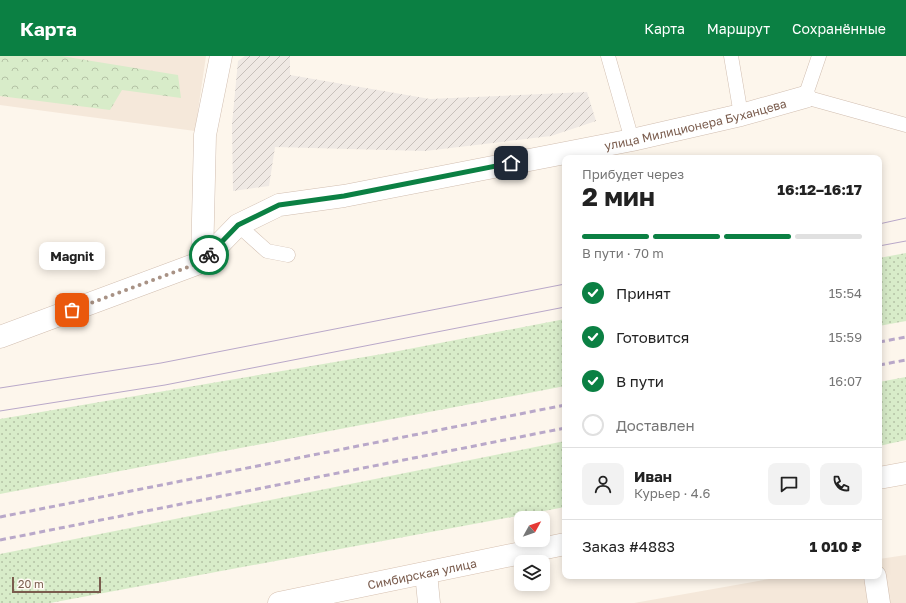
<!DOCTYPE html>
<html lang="ru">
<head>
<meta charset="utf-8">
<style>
  body { margin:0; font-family:"Golos Text",sans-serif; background:#f2f2f2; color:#222; height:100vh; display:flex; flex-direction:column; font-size:15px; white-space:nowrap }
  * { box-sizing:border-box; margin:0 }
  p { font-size:13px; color:#767676 }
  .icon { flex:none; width:22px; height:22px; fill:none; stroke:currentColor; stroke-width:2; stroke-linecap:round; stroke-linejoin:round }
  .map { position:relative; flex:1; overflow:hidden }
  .drawer { position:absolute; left:562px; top:99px; width:320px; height:424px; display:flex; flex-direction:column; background:#fff; border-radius:8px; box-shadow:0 2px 10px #0003 }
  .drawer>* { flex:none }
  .needle { width:26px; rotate:50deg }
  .controls { position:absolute; left:514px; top:455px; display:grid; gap:8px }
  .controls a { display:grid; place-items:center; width:36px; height:36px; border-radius:8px; background:#fff; box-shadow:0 2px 10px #0003; font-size:20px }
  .scale { position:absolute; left:12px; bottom:10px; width:89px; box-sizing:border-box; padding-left:4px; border:2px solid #7a5c4d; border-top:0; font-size:11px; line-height:14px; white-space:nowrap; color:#7a5c4d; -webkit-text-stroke:3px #fffaf3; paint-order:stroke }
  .pin { position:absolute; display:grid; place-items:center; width:34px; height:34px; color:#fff; margin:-17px; border-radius:8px; box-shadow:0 2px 6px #0006 }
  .courier { position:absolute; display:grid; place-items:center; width:40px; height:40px; margin:-20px; border:3px solid #0b8043; border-radius:50%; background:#fff; color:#222; box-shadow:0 1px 5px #0007 }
  .bubble { position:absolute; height:28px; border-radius:8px; background:#fff; box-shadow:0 2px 10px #0003; font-size:13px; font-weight:700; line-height:28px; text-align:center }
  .overview em { font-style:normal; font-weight:700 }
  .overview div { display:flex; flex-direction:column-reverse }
  .overview { display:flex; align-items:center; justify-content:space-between; height:68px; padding:0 20px }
  h1 { font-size:26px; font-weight:700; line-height:30px }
  .bar { display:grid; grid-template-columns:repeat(4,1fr); gap:6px 4px; align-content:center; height:48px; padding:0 20px }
  .bar i { height:5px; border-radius:3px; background:#e0e0e0 }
  .bar .on { background:#0b8043 }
  .bar p { grid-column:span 4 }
  .line { display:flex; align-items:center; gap:10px; padding:0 20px; border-top:1px solid #e0e0e0 }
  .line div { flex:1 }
  .round { display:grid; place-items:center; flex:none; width:42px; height:42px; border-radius:8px; background:#f2f2f2 }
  ol { padding:0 20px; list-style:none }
  li { display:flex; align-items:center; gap:12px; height:44px }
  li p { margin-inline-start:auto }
  li .icon { padding:4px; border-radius:50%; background:#0b8043; color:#fff; stroke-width:4 }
  li:last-child { color:#767676 }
  li i { width:22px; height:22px; border:2px solid #e0e0e0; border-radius:50% }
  header { display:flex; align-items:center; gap:24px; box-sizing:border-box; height:56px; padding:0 20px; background:#0b8043; color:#fff }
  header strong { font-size:19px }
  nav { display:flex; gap:22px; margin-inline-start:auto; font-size:14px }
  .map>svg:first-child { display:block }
  .residential { fill:#f5e8da }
  .industrial { fill:url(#industrial-furrows) }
  .grass { fill:url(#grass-dots) }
  .forest { fill:url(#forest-crowns) }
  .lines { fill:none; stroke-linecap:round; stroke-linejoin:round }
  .lane-casing { stroke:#d1beb0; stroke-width:15 }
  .street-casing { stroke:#d1beb0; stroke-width:23 }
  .secondary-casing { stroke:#d6c0b0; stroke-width:23 }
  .lane { stroke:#fff; stroke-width:14 }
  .street { stroke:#fff; stroke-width:22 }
  .secondary { stroke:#fff; stroke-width:22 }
  .tram { stroke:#b9a8c9; stroke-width:1 }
  .rail { stroke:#b9a8c9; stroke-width:3; stroke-dasharray:6 4; stroke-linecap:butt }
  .done { stroke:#a89285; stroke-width:4; stroke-dasharray:0 7.2 }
  .route { stroke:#0b8043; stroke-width:5 }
  .labels { text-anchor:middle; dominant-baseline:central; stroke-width:3.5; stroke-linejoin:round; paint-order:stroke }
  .street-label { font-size:12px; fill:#7a5c4d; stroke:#fffaf3 }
</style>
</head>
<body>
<header>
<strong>Карта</strong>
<nav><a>Карта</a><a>Маршрут</a><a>Сохранённые</a></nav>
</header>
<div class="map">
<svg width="906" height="547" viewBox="0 0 906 547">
  <defs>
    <pattern id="industrial-furrows" width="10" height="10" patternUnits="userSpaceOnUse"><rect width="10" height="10" fill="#efe9e4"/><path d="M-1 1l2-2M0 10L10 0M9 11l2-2" fill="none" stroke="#c7c0bb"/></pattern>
    <pattern id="grass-dots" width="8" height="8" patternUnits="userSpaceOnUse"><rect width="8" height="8" fill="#d8ecc9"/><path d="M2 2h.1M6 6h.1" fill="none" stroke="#b4c2a5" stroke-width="1.8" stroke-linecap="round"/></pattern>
    <pattern id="forest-crowns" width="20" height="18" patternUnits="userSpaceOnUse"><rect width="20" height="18" fill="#d8ecc9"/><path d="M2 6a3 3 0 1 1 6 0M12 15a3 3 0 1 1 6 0" fill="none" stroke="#b4c2a5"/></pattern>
  </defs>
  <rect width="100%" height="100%" fill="#fdf6ec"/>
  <g class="residential">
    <path d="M0,0H206L195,75L0,49Z"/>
    <path d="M906,499V547H634L786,520H879V503Z"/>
  </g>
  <path class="industrial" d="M245,0H290V19L430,43L587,36L596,65L551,80L425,95L275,91L269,130L233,135L232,68L238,5Z"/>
  <g class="grass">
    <path d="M906,197V265L879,270V202Z"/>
    <path d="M565,263V330L0,438V363L388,297Z"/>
    <path d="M906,321V384L879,390V326Z"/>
    <path d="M565,385V451L50,547H0V498Z"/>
  </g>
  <path class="forest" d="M0,0H61L178,19L181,42L122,34L110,54L0,40Z"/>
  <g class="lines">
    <defs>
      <g id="lane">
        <path d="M608,0L632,84"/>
        <path d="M731,0L741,59"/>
        <path d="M819,0L805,41L906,69"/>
        <path d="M238,169L267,195L288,199"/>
      </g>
      <g id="street">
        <path d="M202,206L205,79L221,0"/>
        <path id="s1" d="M0,281L202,206L238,169L279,149L344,140L632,84L741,59L805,41"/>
        <path d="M426,517L429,547"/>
        <path d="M875,520L879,547"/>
      </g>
      <g id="secondary">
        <path d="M879,422L906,417"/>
        <path id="s2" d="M279,547L565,488"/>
      </g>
    </defs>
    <use href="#lane" class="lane-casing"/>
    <use href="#street" class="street-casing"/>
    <use href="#secondary" class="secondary-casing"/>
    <use href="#lane" class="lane"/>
    <use href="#street" class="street"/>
    <use href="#secondary" class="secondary"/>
    <g class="tram">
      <path d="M879,168L906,162"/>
      <path d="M879,190L906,185"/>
      <path d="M0,332L161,307L565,228"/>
      <path d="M0,355L165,329L565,251"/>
    </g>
    <g class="rail">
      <path d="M879,286L906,281"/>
      <path d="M879,309L906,304"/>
      <path d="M0,461L565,349"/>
      <path d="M0,484L565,372"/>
    </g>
  </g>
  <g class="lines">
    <path class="done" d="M72,254L202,206L209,199"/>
    <path class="route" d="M209,199L238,169L279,149L344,140L511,107"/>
  </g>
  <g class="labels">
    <g class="street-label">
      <text stroke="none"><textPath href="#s1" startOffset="737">улица Милиционера Буханцева</textPath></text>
      <text stroke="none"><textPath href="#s2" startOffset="146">Симбирская улица</textPath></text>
    </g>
  </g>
</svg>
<div class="controls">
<a><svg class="needle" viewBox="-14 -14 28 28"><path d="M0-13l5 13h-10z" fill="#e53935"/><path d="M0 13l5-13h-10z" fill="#767676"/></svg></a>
<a><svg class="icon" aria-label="layers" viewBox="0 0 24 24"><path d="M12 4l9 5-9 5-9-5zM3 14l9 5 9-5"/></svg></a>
</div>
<div class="scale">20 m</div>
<div class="pin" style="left:72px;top:254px;background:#ea580c"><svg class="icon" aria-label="bag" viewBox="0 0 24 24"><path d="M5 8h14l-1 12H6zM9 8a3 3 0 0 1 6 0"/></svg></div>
<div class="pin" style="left:511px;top:107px;background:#1f2937"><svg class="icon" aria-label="home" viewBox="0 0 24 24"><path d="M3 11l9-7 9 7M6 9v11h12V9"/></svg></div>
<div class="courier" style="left:209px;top:199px"><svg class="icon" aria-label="bike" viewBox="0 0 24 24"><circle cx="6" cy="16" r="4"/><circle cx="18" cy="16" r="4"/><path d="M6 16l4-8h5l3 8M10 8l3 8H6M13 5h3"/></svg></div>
<div class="bubble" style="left:39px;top:186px;width:66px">Magnit</div>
<section class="drawer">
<div class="overview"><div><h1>2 мин</h1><p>Прибудет через</p></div><em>16:12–16:17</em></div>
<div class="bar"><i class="on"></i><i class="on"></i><i class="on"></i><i></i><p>В пути · 70 m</p></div>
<ol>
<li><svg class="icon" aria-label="check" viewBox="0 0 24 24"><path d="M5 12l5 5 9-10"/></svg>Принят<p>15:54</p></li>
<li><svg class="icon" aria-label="check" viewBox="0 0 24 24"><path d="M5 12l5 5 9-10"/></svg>Готовится<p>15:59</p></li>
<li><svg class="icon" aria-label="check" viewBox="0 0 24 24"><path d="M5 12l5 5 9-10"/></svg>В пути<p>16:07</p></li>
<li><i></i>Доставлен</li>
</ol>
<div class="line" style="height:72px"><a class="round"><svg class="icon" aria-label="person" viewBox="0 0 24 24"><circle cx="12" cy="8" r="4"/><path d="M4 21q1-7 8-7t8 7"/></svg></a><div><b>Иван</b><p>Курьер · 4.6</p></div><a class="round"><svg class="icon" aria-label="chat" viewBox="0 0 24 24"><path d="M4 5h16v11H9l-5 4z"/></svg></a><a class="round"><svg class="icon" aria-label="phone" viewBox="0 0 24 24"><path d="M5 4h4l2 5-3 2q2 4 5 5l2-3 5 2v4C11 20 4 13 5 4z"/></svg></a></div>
<div class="line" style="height:52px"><div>Заказ #4883</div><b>1 010 ₽</b></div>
</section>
</div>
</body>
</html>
